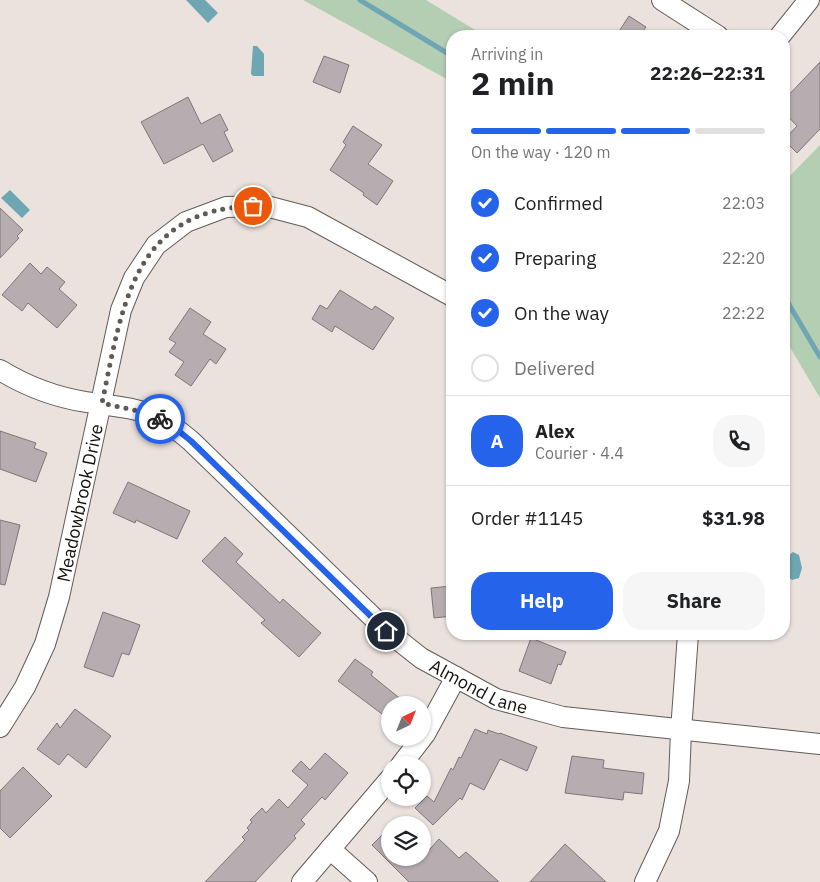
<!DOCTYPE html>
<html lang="en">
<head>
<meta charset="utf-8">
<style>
  body { margin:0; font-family:"IBM Plex Sans",sans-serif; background:#f6f6f6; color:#202124; height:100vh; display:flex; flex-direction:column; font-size:19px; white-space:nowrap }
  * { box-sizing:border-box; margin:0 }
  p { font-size:16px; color:#757577 }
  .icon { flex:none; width:28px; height:28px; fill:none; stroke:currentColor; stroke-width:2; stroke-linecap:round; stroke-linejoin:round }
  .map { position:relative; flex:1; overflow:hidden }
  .details { position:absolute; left:446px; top:30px; width:344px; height:610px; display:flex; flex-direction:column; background:#fff; border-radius:20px; box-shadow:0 1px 4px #0004 }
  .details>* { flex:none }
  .needle { width:32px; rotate:43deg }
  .buttons { position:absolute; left:381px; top:696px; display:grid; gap:10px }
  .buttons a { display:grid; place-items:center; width:50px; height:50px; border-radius:50%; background:#fff; box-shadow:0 1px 4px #0004; font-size:25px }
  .pin { position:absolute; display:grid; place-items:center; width:42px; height:42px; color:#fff; margin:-21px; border:2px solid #fff; border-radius:50%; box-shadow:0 1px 5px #0007 }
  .courier { position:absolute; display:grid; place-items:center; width:50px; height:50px; margin:-25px; border:4px solid #2563eb; border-radius:50%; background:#fff; color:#222; box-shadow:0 1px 6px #0007 }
  .head em { font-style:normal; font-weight:700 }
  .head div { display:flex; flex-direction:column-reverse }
  .head { display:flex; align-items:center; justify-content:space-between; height:85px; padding:0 25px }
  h1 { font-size:32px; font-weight:700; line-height:38px }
  .bar { display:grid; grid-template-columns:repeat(4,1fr); gap:8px 5px; align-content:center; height:60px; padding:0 25px }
  .bar i { height:6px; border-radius:4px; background:#e0e0e0 }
  .bar .current { background:#2563eb }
  .bar p { grid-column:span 4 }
  .line { display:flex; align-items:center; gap:12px; padding:0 25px; border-top:1px solid #e0e0e0 }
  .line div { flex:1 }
  .round { display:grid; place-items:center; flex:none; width:52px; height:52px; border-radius:20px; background:#f6f6f6 }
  ol { padding:0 25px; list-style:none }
  li { display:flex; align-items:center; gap:15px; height:55px }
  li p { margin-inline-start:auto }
  li .icon { padding:5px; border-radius:50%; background:#2563eb; color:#fff; stroke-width:4 }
  li:last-child { color:#757577 }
  li i { width:28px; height:28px; border:2px solid #e0e0e0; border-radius:50% }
  .primary-button { display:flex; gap:10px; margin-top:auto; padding:10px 25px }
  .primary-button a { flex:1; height:58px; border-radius:20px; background:#2563eb; color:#fff; font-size:20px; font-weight:700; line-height:58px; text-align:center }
  .primary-button a+a { background:#f6f6f6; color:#202124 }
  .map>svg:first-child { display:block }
  .green { fill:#b4ceb3 }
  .water { fill:#6ea6b3 }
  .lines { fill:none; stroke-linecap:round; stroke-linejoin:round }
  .stream { stroke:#6ea6b3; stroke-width:5 }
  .building { fill:#b7adb1; stroke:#7e7679 }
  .minor-casing { stroke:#635b57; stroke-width:22 }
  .minor { stroke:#fff; stroke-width:20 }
  .done { stroke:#5f5a56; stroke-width:5; stroke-dasharray:0 9 }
  .route { stroke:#2563eb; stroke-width:6 }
  .labels { text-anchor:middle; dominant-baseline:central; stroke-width:4; stroke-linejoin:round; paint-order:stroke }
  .street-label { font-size:18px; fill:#13100e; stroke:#f8efea }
</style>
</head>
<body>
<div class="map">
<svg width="820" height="882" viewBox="0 0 820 882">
  <rect width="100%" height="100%" fill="#ebe2dd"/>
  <g class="green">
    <path d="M303,0H426L485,36H452V82Z"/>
    <path d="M820,145V398L784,337V182Z"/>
  </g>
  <g class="water">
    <path d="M186,0H205L218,13L208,23Z"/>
    <path d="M253,46H257L264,54V76H253L251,74Z"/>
    <path d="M10,190L30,210L22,218L1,198Z"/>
    <path d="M793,552L799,555L802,568L799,578L792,580L788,577V569L784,563L785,558Z"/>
  </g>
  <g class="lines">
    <g class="stream">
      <path d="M360,0L452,56"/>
      <path d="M784,296L820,357"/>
    </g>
  </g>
  <g class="building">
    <path d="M629,16L646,27L640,36H616Z"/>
    <path d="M324,56L349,65L340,93L313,82Z"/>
    <path d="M820,62V129L797,153L784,140L797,126L784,112V100Z"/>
    <path d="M188,97L201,124L220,114L228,130L224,132L233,151L213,162L203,144L164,164L141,122Z"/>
    <path d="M353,126L382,145L368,164L393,181L377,205L363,195L364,193L330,170L346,145L343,142Z"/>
    <path d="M0,208L23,230L17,236L19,238L0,258Z"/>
    <path d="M30,263L41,274L47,267L65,282L59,289L77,305L57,328L28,303L22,311L2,295Z"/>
    <path d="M340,290L372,310L375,306L394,318L373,350L335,326L332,332L312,319L320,305L327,309Z"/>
    <path d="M190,308L211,322L203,334L226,349L216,364L210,359L191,386L175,375L184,362L169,352L176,343L169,339Z"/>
    <path d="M0,431L36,443L34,448L47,453L36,482L0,469Z"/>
    <path d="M128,482L190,511L177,539L136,520L135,523L113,513Z"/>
    <path d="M0,520L20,525L5,585L0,584Z"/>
    <path d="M225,537L243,554L236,562L280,603L283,599L321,633L299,657L261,623L265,620L202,561Z"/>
    <path d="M452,586V616L434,618L431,588Z"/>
    <path d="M103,612L140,625L129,655L122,653L113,677L84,667Z"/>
    <path d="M531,638L566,652L561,665L558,664L551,684L519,671Z"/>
    <path d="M355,659L373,672L371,675L408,705H390V720L338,681Z"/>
    <path d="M75,709L111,736L86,768L68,754L59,765L37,749L57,723L60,728Z"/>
    <path d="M475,729L487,734L488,730L499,734L500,733L537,747L527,771L500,759L484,790L470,783L462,800L460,798L433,825L415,808L427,796L434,802L451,768L453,770L459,757L461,758Z"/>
    <path d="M325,753L348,773L325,800L322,797L301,820L305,824L294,836L296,838L255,882H205L245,840L242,837L249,830L247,828L252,822L250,820L262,808L266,813L279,799L288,808L308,785L292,771L301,761L310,770Z"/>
    <path d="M572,756L604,760L603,768L644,773L642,794L624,792L623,800L565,793Z"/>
    <path d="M23,767L52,796L10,838L0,828V791Z"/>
    <path d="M390,827V858H422L439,839L459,858L466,852L499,882H409L372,845Z"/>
    <path d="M565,844L606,882H530Z"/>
  </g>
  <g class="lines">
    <defs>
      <g id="minor">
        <path d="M662,0L718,36"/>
        <path d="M780,36L809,0"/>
        <path id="s1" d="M0,370C26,386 55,397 86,402C108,406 132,406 153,416C168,422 179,431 191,441L387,631L421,658L496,699L563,717L820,744"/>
        <path id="s2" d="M0,727L25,687L45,644L59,597L121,310L134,278L156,245L186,222L226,207L266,206L308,217L452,296"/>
        <path d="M401,765L425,734L456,677"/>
        <path d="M330,849L367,882"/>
        <path d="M302,882L390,779"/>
        <path d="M645,882L669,831L679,781L681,731L688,634"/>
      </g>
    </defs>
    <use href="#minor" class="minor-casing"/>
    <use href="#minor" class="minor"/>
  </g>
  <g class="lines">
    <path class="done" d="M160,419L151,414L102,403C122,309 132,209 253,206"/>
    <path class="route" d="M160,419L170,424L191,441L386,631"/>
  </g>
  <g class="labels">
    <g class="street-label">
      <text stroke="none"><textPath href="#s2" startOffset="240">Meadowbrook Drive</textPath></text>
      <text stroke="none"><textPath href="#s1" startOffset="588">Almond Lane</textPath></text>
    </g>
  </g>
</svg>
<div class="buttons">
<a><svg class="needle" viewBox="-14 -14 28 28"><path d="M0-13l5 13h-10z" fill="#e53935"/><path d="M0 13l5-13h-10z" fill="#757577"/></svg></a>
<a><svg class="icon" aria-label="locate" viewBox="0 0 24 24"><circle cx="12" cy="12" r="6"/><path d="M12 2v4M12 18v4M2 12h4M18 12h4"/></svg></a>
<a><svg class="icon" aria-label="layers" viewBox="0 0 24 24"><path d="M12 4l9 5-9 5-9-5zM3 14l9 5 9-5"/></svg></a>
</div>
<div class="pin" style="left:253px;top:206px;background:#ea580c"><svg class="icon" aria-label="bag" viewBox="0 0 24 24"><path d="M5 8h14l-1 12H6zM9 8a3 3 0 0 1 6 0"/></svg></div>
<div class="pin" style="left:386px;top:631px;background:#1f2937"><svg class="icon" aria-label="home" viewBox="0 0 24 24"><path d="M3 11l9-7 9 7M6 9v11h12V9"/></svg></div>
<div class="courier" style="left:160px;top:419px"><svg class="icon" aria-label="bike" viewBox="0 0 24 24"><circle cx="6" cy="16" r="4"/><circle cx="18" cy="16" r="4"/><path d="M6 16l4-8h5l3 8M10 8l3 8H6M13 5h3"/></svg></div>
<section class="details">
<div class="head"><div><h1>2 min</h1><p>Arriving in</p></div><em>22:26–22:31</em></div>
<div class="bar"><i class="current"></i><i class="current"></i><i class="current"></i><i></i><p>On the way · 120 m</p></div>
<ol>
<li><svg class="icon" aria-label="check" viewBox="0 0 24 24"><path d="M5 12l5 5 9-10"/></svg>Confirmed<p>22:03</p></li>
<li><svg class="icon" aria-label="check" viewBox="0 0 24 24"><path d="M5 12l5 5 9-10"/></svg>Preparing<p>22:20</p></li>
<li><svg class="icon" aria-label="check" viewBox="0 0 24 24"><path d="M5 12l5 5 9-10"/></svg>On the way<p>22:22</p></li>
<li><i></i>Delivered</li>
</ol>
<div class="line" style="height:90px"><b class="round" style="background:#2563eb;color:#fff">A</b><div><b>Alex</b><p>Courier · 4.4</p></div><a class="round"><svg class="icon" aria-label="phone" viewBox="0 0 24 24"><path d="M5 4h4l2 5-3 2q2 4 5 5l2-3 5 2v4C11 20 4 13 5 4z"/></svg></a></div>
<div class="line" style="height:65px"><div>Order #1145</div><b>$31.98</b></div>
<div class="primary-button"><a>Help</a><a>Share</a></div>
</section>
</div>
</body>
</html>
